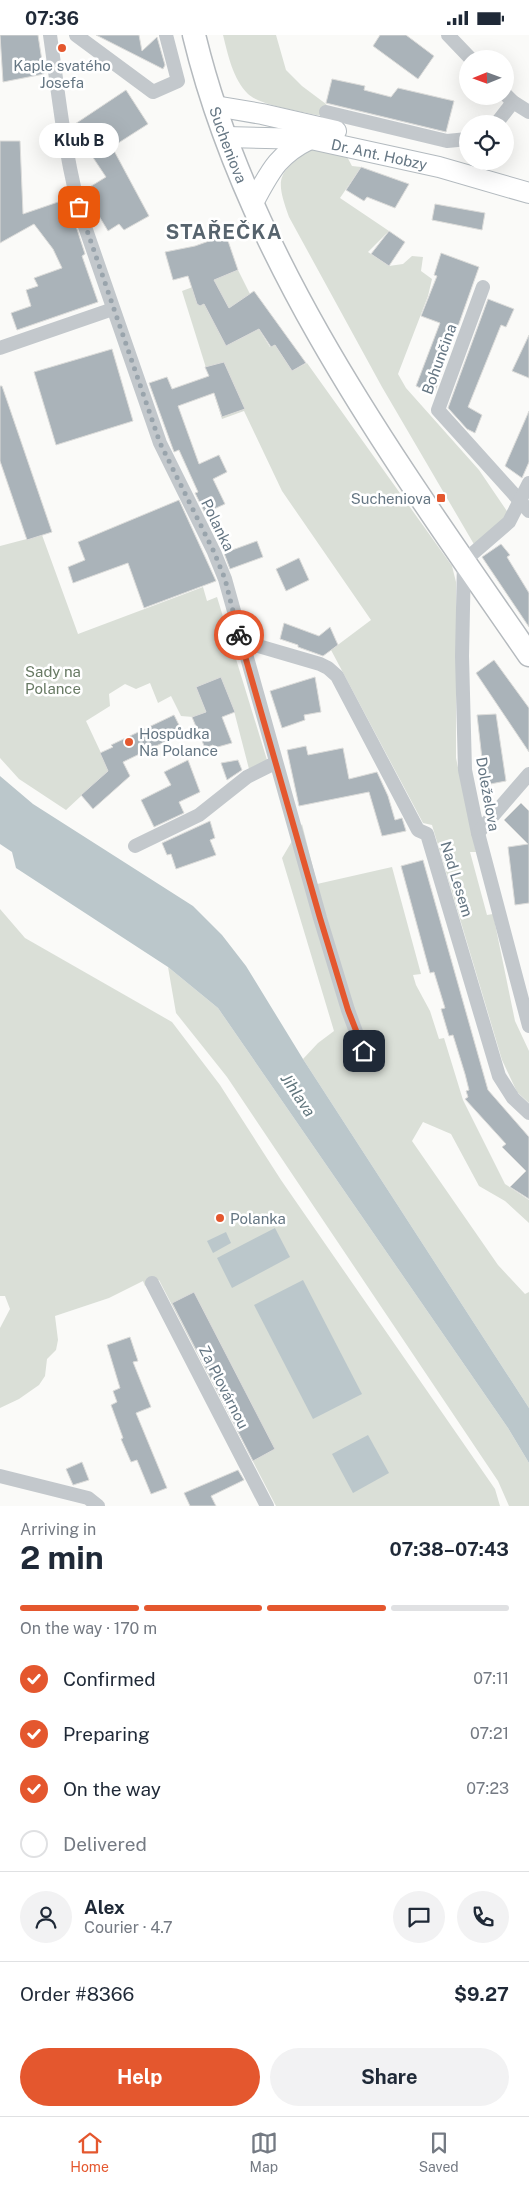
<!DOCTYPE html>
<html lang="en">
<head>
<meta charset="utf-8">
<style>
  body { margin:0; font-family:"Public Sans",sans-serif; background:#f2f2f3; color:#1f2937; height:100vh; display:flex; flex-direction:column; font-size:19px; white-space:nowrap }
  * { box-sizing:border-box; margin:0 }
  p { font-size:16px; color:#747a83 }
  .icon { flex:none; width:28px; height:28px; fill:none; stroke:currentColor; stroke-width:2; stroke-linecap:round; stroke-linejoin:round }
  .map { position:relative; height:1471px; overflow:hidden }
  .details { display:flex; flex-direction:column; background:#fff; flex:1 }
  .details>* { flex:none }
  .needle { width:32px; rotate:269deg }
  .controls { position:absolute; left:459px; top:15px; display:grid; gap:10px }
  .controls a { display:grid; place-items:center; width:55px; height:55px; border-radius:50%; background:#fff; box-shadow:0 5px 20px #0002; font-size:25px }
  .pin { position:absolute; display:grid; place-items:center; width:42px; height:42px; color:#fff; margin:-21px; border-radius:10px; box-shadow:0 2px 8px #0006 }
  .courier { position:absolute; display:grid; place-items:center; width:50px; height:50px; margin:-25px; border:4px solid #e4572e; border-radius:50%; background:#fff; color:#222; box-shadow:0 1px 6px #0007 }
  .bubble { position:absolute; height:35px; border-radius:18px; background:#fff; box-shadow:0 5px 20px #0002; font-size:16px; font-weight:700; line-height:35px; text-align:center }
  .summary em { font-style:normal; font-weight:700 }
  .summary div { display:flex; flex-direction:column-reverse }
  .summary { display:flex; align-items:center; justify-content:space-between; height:85px; padding:0 20px }
  h1 { font-size:32px; font-weight:700; line-height:38px }
  .bar { display:grid; grid-template-columns:repeat(4,1fr); gap:8px 5px; align-content:center; height:60px; padding:0 20px }
  .bar i { height:6px; border-radius:4px; background:#e0e1e3 }
  .bar .current { background:#e4572e }
  .bar p { grid-column:span 4 }
  .line { display:flex; align-items:center; gap:12px; padding:0 20px; border-top:1px solid #e0e1e3 }
  .line div { flex:1 }
  .round { display:grid; place-items:center; flex:none; width:52px; height:52px; border-radius:26px; background:#f2f2f3 }
  ol { padding:0 20px; list-style:none }
  li { display:flex; align-items:center; gap:15px; height:55px }
  li p { margin-inline-start:auto }
  li .icon { padding:5px; border-radius:50%; background:#e4572e; color:#fff; stroke-width:4 }
  li:last-child { color:#747a83 }
  li i { width:28px; height:28px; border:2px solid #e0e1e3; border-radius:50% }
  .primary-button { display:flex; gap:10px; margin-top:auto; padding:10px 20px }
  .primary-button a { flex:1; height:58px; border-radius:30px; background:#e4572e; color:#fff; font-size:20px; font-weight:700; line-height:58px; text-align:center }
  .primary-button a+a { background:#f2f2f3; color:#1f2937 }
  .status { display:flex; justify-content:space-between; align-items:center; height:35px; padding:0 25px; background:#fff; direction:ltr }
  .status svg { height:14px; fill:currentColor }
  .tabs { display:flex; justify-content:space-around; align-items:center; height:70px; border-top:1px solid #e0e1e3; background:#fff; font-size:14px; color:#747a83 }
  .tabs a { display:grid; justify-items:center; gap:2px }
  .tabs .current { color:#e4572e }
  .map>svg:first-child { display:block }
  .green { fill:#dadfd7 }
  .water { fill:#bbc7cb }
  .building { fill:#aab3b9; stroke:#dcdcda }
  .lines { fill:none; stroke-linecap:round; stroke-linejoin:round }
  .secondary-casing { stroke:#b3babf; stroke-width:22 }
  .primary-casing { stroke:#b5babe; stroke-width:25 }
  .minor { stroke:#c3c8cc; stroke-width:14 }
  .secondary { stroke:#fff; stroke-width:20 }
  .primary { stroke:#fff; stroke-width:22 }
  .done { stroke:#99a4ac; stroke-width:5; stroke-dasharray:0 9 }
  .route { stroke:#e4572e; stroke-width:6 }
  .poi-dot { fill:#e4572e; stroke:#fff; stroke-width:2 }
  .labels { text-anchor:middle; dominant-baseline:central; stroke-width:5; stroke-linejoin:round; paint-order:stroke }
  .poi-label { font-size:15px; fill:#657683; stroke:#fff; text-anchor:start }
  .street-label { font-size:15px; fill:#657683; stroke:#fff }
  .park-label { font-size:15px; fill:#687a64; stroke:#fff }
  .water-label { font-size:16px; font-style:italic; fill:#60757c; stroke:#fff }
  .district-label { font-size:20px; font-weight:bold; letter-spacing:1px; fill:#57646e; stroke:#fff }
</style>
</head>
<body>
<div class="status"><b>07:36</b><svg viewBox="0 0 49 12"><path d="M0 12V9h3v3zM5 12V6h3v6zM10 12V3h3v9zM15 12V0h3v12zM26 1h20v11H26zM47 4h2v5h-2z"/></svg></div>
<div class="map">
<svg width="529" height="1471" viewBox="0 0 529 1471">
  <rect width="100%" height="100%" fill="#fafaf8"/>
  <g class="green">
    <path d="M223,0H276L286,35L302,51L326,69L333,83C315,79 260,71 248,59C233,44 228,20 223,0Z"/>
    <path d="M311,114L345,118L352,131L361,132L340,163L389,196L368,217L389,231L403,229L412,221L423,222L421,236L432,244L428,261L398,339L406,353L479,435L513,485L475,511L382,352L289,182C275,143 277,138 311,114Z"/>
    <path d="M238,235L250,259L257,291L270,312L275,310L292,336L307,328L452,531L456,547V723L476,817H470L487,880L493,879L515,986L529,1016V1068L517,1057L502,1025L432,790L423,788L331,615L371,585L282,456L244,376L222,384L182,256Z"/>
    <path d="M42,500L78,599L203,552L207,566L217,562L267,725L249,734L234,676L221,643L196,652L206,677L193,682L181,681L171,661L158,668L150,648L136,654L125,649L109,659L110,671L86,686L109,735L66,775L19,744L0,723V511Z"/>
    <path d="M302,789L317,849L392,832L421,939L413,940L416,950L430,976L439,1004L444,1003L463,1065L505,1149L529,1165V1188L505,1166L479,1151L451,1099L423,1087L412,1106L498,1230L525,1259L529,1257V1373L303,1024L318,1008L334,996L282,823Z"/>
    <path d="M0,874L25,903L172,987L220,1050L281,1145L495,1454L500,1471H276L159,1245L145,1251L143,1246L109,1263L55,1281L58,1305L56,1315L47,1324L45,1341L39,1350L19,1364L0,1373V1293L10,1274L5,1261H0Z"/>
    <path d="M168,932L218,973L508,1393L529,1428V1471H509L498,1446L227,1042L176,978Z"/>
  </g>
  <g class="water">
    <path d="M0,741L33,769L193,871L222,900L246,931L303,1024L529,1373V1428L508,1393L218,973L168,932L16,833L12,817L0,809Z"/>
    <path d="M275,1193L290,1222L232,1253L217,1223Z"/>
    <path d="M226,1197L231,1208L213,1218L207,1206Z"/>
    <path d="M303,1245L362,1359L313,1384L254,1270Z"/>
    <path d="M368,1400L389,1438L353,1458L332,1419Z"/>
  </g>
  <g class="building">
    <path d="M0,0H38L44,39L3,47Z"/>
    <path d="M96,0H139L142,16L157,2L165,30L163,34Z"/>
    <path d="M380,0H406L434,21L418,44L373,11Z"/>
    <path d="M332,44L365,51L364,55L391,62L398,53L454,66L446,97L326,68Z"/>
    <path d="M126,55L148,89L112,112L149,181L124,195L119,189L108,196L96,176L88,153L106,142L72,91Z"/>
    <path d="M0,106H20L23,179L64,165L74,185L85,219L82,221L98,267L17,295L11,278L31,271L26,255L38,251L34,243L62,233L53,214L34,189L0,208Z"/>
    <path d="M361,132L409,149L395,173L367,162L364,166L346,155Z"/>
    <path d="M435,169L485,178L482,195L432,185Z"/>
    <path d="M389,196L405,207L389,231L371,219Z"/>
    <path d="M226,200L238,235L214,245L229,273L254,256L306,328L292,336L275,310L271,312L259,294L226,311L204,269L200,271L197,269L188,241L173,245L165,217L195,211Z"/>
    <path d="M441,218L479,232L434,359L416,351L440,288L421,281L437,241L434,240Z"/>
    <path d="M488,264L514,274L506,292L501,290L468,372L482,380L475,398L467,394L448,373Z"/>
    <path d="M529,300V343L512,336Z"/>
    <path d="M112,314L133,386L56,410L34,337Z"/>
    <path d="M224,327L245,374L222,382L214,358L178,371L199,429L219,420L227,437L213,444L225,469L205,478L195,458L198,457L179,415L174,417L149,348L167,342L172,354L209,341L205,332Z"/>
    <path d="M0,351H2L52,497L27,505L0,426Z"/>
    <path d="M529,376V427L522,443L505,431Z"/>
    <path d="M179,465L216,546L144,573L128,528L73,548L68,532L85,525L78,507Z"/>
    <path d="M257,506L263,522L230,534L224,518Z"/>
    <path d="M501,509L510,520L507,522L529,558V592L482,522Z"/>
    <path d="M299,523L309,545L286,556L276,534Z"/>
    <path d="M284,588L319,601L330,592L338,610L323,621L298,612V610L280,604Z"/>
    <path d="M494,625L529,673V717L476,638Z"/>
    <path d="M221,642L235,677L222,682L232,708L214,713L213,710L205,713L192,682L206,677L196,652Z"/>
    <path d="M315,642L321,677L304,680L305,685L282,693L270,656Z"/>
    <path d="M496,679L506,746L485,750L477,680Z"/>
    <path d="M174,680L183,698L123,727L130,741L93,774L81,760L108,736L100,718L113,712L111,710Z"/>
    <path d="M306,711L308,720L343,713L349,744L377,737L388,761L395,785L402,783L406,796L382,801L369,757L299,771L287,715Z"/>
    <path d="M188,725L200,757L179,767L184,778L154,792L141,765L171,750L164,737Z"/>
    <path d="M238,725L242,735L227,745L221,728Z"/>
    <path d="M521,768L529,776V868L515,870L508,812L528,809L504,785Z"/>
    <path d="M210,786L215,803L210,805L216,820L176,834L171,819L167,820L162,808Z"/>
    <path d="M423,825L488,1055L529,1102V1164L510,1152L526,1136L502,1112L506,1109L465,1064L468,1062L466,1056L469,1055L465,1039L453,1000L449,1001L441,974L445,973L434,937L430,938L401,831Z"/>
    <path d="M194,1257L275,1414L253,1426L172,1268Z"/>
    <path d="M130,1302L138,1326L133,1327L151,1372L136,1378L167,1453L151,1459L137,1425L131,1427L121,1404L123,1403L111,1370L117,1367L113,1356L120,1353L107,1310Z"/>
    <path d="M82,1427L89,1445L73,1450L66,1434Z"/>
    <path d="M238,1435L244,1445L211,1461L216,1471H190L184,1458Z"/>
  </g>
  <g class="lines">
    <defs>
      <g id="secondary">
        <path d="M215,71L262,79L336,96"/>
        <path id="s1" d="M226,102L311,104L439,132L529,158"/>
        <path d="M253,168C270,137 277,120 310,104"/>
      </g>
      <g id="primary">
        <path id="s2" d="M194,0C249,228 398,430 529,620"/>
      </g>
    </defs>
    <use href="#secondary" class="secondary-casing"/>
    <use href="#primary" class="primary-casing"/>
    <g class="minor">
      <path d="M50,0C59,62 65,126 83,186L160,408L214,517L225,544L320,883L348,975L363,1016"/>
      <path d="M76,0L153,57L178,46L166,0"/>
      <path d="M448,0L471,24"/>
      <path d="M505,59L513,67L529,77"/>
      <path d="M326,77L447,106L468,104"/>
      <path d="M496,89L513,67"/>
      <path d="M483,252L438,375L529,476"/>
      <path d="M0,313L113,274"/>
      <path d="M464,526L462,621L465,735L478,798L529,991"/>
      <path d="M464,526L509,487L529,448"/>
      <path d="M241,606L320,629L328,633L337,641L418,795L427,799L499,1041L513,1063L529,1078"/>
      <path d="M478,798L529,739"/>
      <path d="M135,811L199,780L247,742L275,728"/>
      <path d="M152,1248L267,1471"/>
      <path d="M0,1441L88,1463L98,1471"/>
    </g>
    <use href="#secondary" class="secondary"/>
    <use href="#primary" class="primary"/>
  </g>
  <g class="lines">
    <path class="done" d="M79,172L160,408L214,517L225,544L239,600"/>
    <path class="route" d="M239,600L320,883L348,975L364,1016"/>
  </g>
  <g class="poi-dot">
    <circle cx="62" cy="13" r="5"/>
    <rect x="436" y="458" width="10" height="10" rx="2.5"/>
    <circle cx="129" cy="707" r="5"/>
    <circle cx="220" cy="1183" r="5"/>
  </g>
  <g class="labels">
    <g class="poi-label">
      <text x="62" y="30" text-anchor="middle">Kaple svatého<tspan x="62" dy="17">Josefa</tspan></text>
      <text x="431" y="463" text-anchor="end">Sucheniova</text>
      <text x="139" y="698">Hospůdka<tspan x="139" dy="17">Na Polance</tspan></text>
      <text x="230" y="1183">Polanka</text>
    </g>
    <g class="street-label">
      <text stroke="none"><textPath href="#s2" startOffset="115">Sucheniova</textPath></text>
      <text stroke="none"><textPath href="#s1" startOffset="155">Dr. Ant. Hobzy</textPath></text>
      <text transform="translate(439 324) rotate(-70)">Bohunčina</text>
      <text transform="translate(218 490) rotate(64)">Polanka</text>
      <text transform="translate(488 759) rotate(80)">Doleželova</text>
      <text transform="translate(457 844) rotate(73)">Nad Lesem</text>
      <text transform="translate(224 1352) rotate(63)">Za Plovárnou</text>
    </g>
    <g class="park-label">
      <text x="53" y="636">Sady na<tspan x="53" dy="17">Polance</tspan></text>
    </g>
    <g class="water-label">
      <text transform="translate(298 1060) rotate(56)">Jihlava</text>
    </g>
    <g class="district-label">
      <text x="224" y="197">STAŘEČKA</text>
    </g>
  </g>
</svg>
<div class="controls">
<a><svg class="needle" viewBox="-14 -14 28 28"><path d="M0-13l5 13h-10z" fill="#e53935"/><path d="M0 13l5-13h-10z" fill="#747a83"/></svg></a>
<a><svg class="icon" aria-label="locate" viewBox="0 0 24 24"><circle cx="12" cy="12" r="6"/><path d="M12 2v4M12 18v4M2 12h4M18 12h4"/></svg></a>
</div>
<div class="pin" style="left:79px;top:172px;background:#ea580c"><svg class="icon" aria-label="bag" viewBox="0 0 24 24"><path d="M5 8h14l-1 12H6zM9 8a3 3 0 0 1 6 0"/></svg></div>
<div class="pin" style="left:364px;top:1016px;background:#1f2937"><svg class="icon" aria-label="home" viewBox="0 0 24 24"><path d="M3 11l9-7 9 7M6 9v11h12V9"/></svg></div>
<div class="courier" style="left:239px;top:600px"><svg class="icon" aria-label="bike" viewBox="0 0 24 24"><circle cx="6" cy="16" r="4"/><circle cx="18" cy="16" r="4"/><path d="M6 16l4-8h5l3 8M10 8l3 8H6M13 5h3"/></svg></div>
<div class="bubble" style="left:39px;top:88px;width:80px">Klub B</div>
</div>
<section class="details">
<div class="summary"><div><h1>2 min</h1><p>Arriving in</p></div><em>07:38–07:43</em></div>
<div class="bar"><i class="current"></i><i class="current"></i><i class="current"></i><i></i><p>On the way · 170 m</p></div>
<ol>
<li><svg class="icon" aria-label="check" viewBox="0 0 24 24"><path d="M5 12l5 5 9-10"/></svg>Confirmed<p>07:11</p></li>
<li><svg class="icon" aria-label="check" viewBox="0 0 24 24"><path d="M5 12l5 5 9-10"/></svg>Preparing<p>07:21</p></li>
<li><svg class="icon" aria-label="check" viewBox="0 0 24 24"><path d="M5 12l5 5 9-10"/></svg>On the way<p>07:23</p></li>
<li><i></i>Delivered</li>
</ol>
<div class="line" style="height:90px"><a class="round"><svg class="icon" aria-label="person" viewBox="0 0 24 24"><circle cx="12" cy="8" r="4"/><path d="M4 21q1-7 8-7t8 7"/></svg></a><div><b>Alex</b><p>Courier · 4.7</p></div><a class="round"><svg class="icon" aria-label="chat" viewBox="0 0 24 24"><path d="M4 5h16v11H9l-5 4z"/></svg></a><a class="round"><svg class="icon" aria-label="phone" viewBox="0 0 24 24"><path d="M5 4h4l2 5-3 2q2 4 5 5l2-3 5 2v4C11 20 4 13 5 4z"/></svg></a></div>
<div class="line" style="height:65px"><div>Order #8366</div><b>$9.27</b></div>
<div class="primary-button"><a>Help</a><a>Share</a></div>
</section>
<nav class="tabs">
<a class="current"><svg class="icon" aria-label="home" viewBox="0 0 24 24"><path d="M3 11l9-7 9 7M6 9v11h12V9"/></svg>Home</a>
<a><svg class="icon" aria-label="map" viewBox="0 0 24 24"><path d="M3 6l6-2 6 2 6-2v14l-6 2-6-2-6 2zM9 4v14M15 6v14"/></svg>Map</a>
<a><svg class="icon" aria-label="saved" viewBox="0 0 24 24"><path d="M7 4h10v16l-5-4-5 4z"/></svg>Saved</a>
</nav>
</body>
</html>
